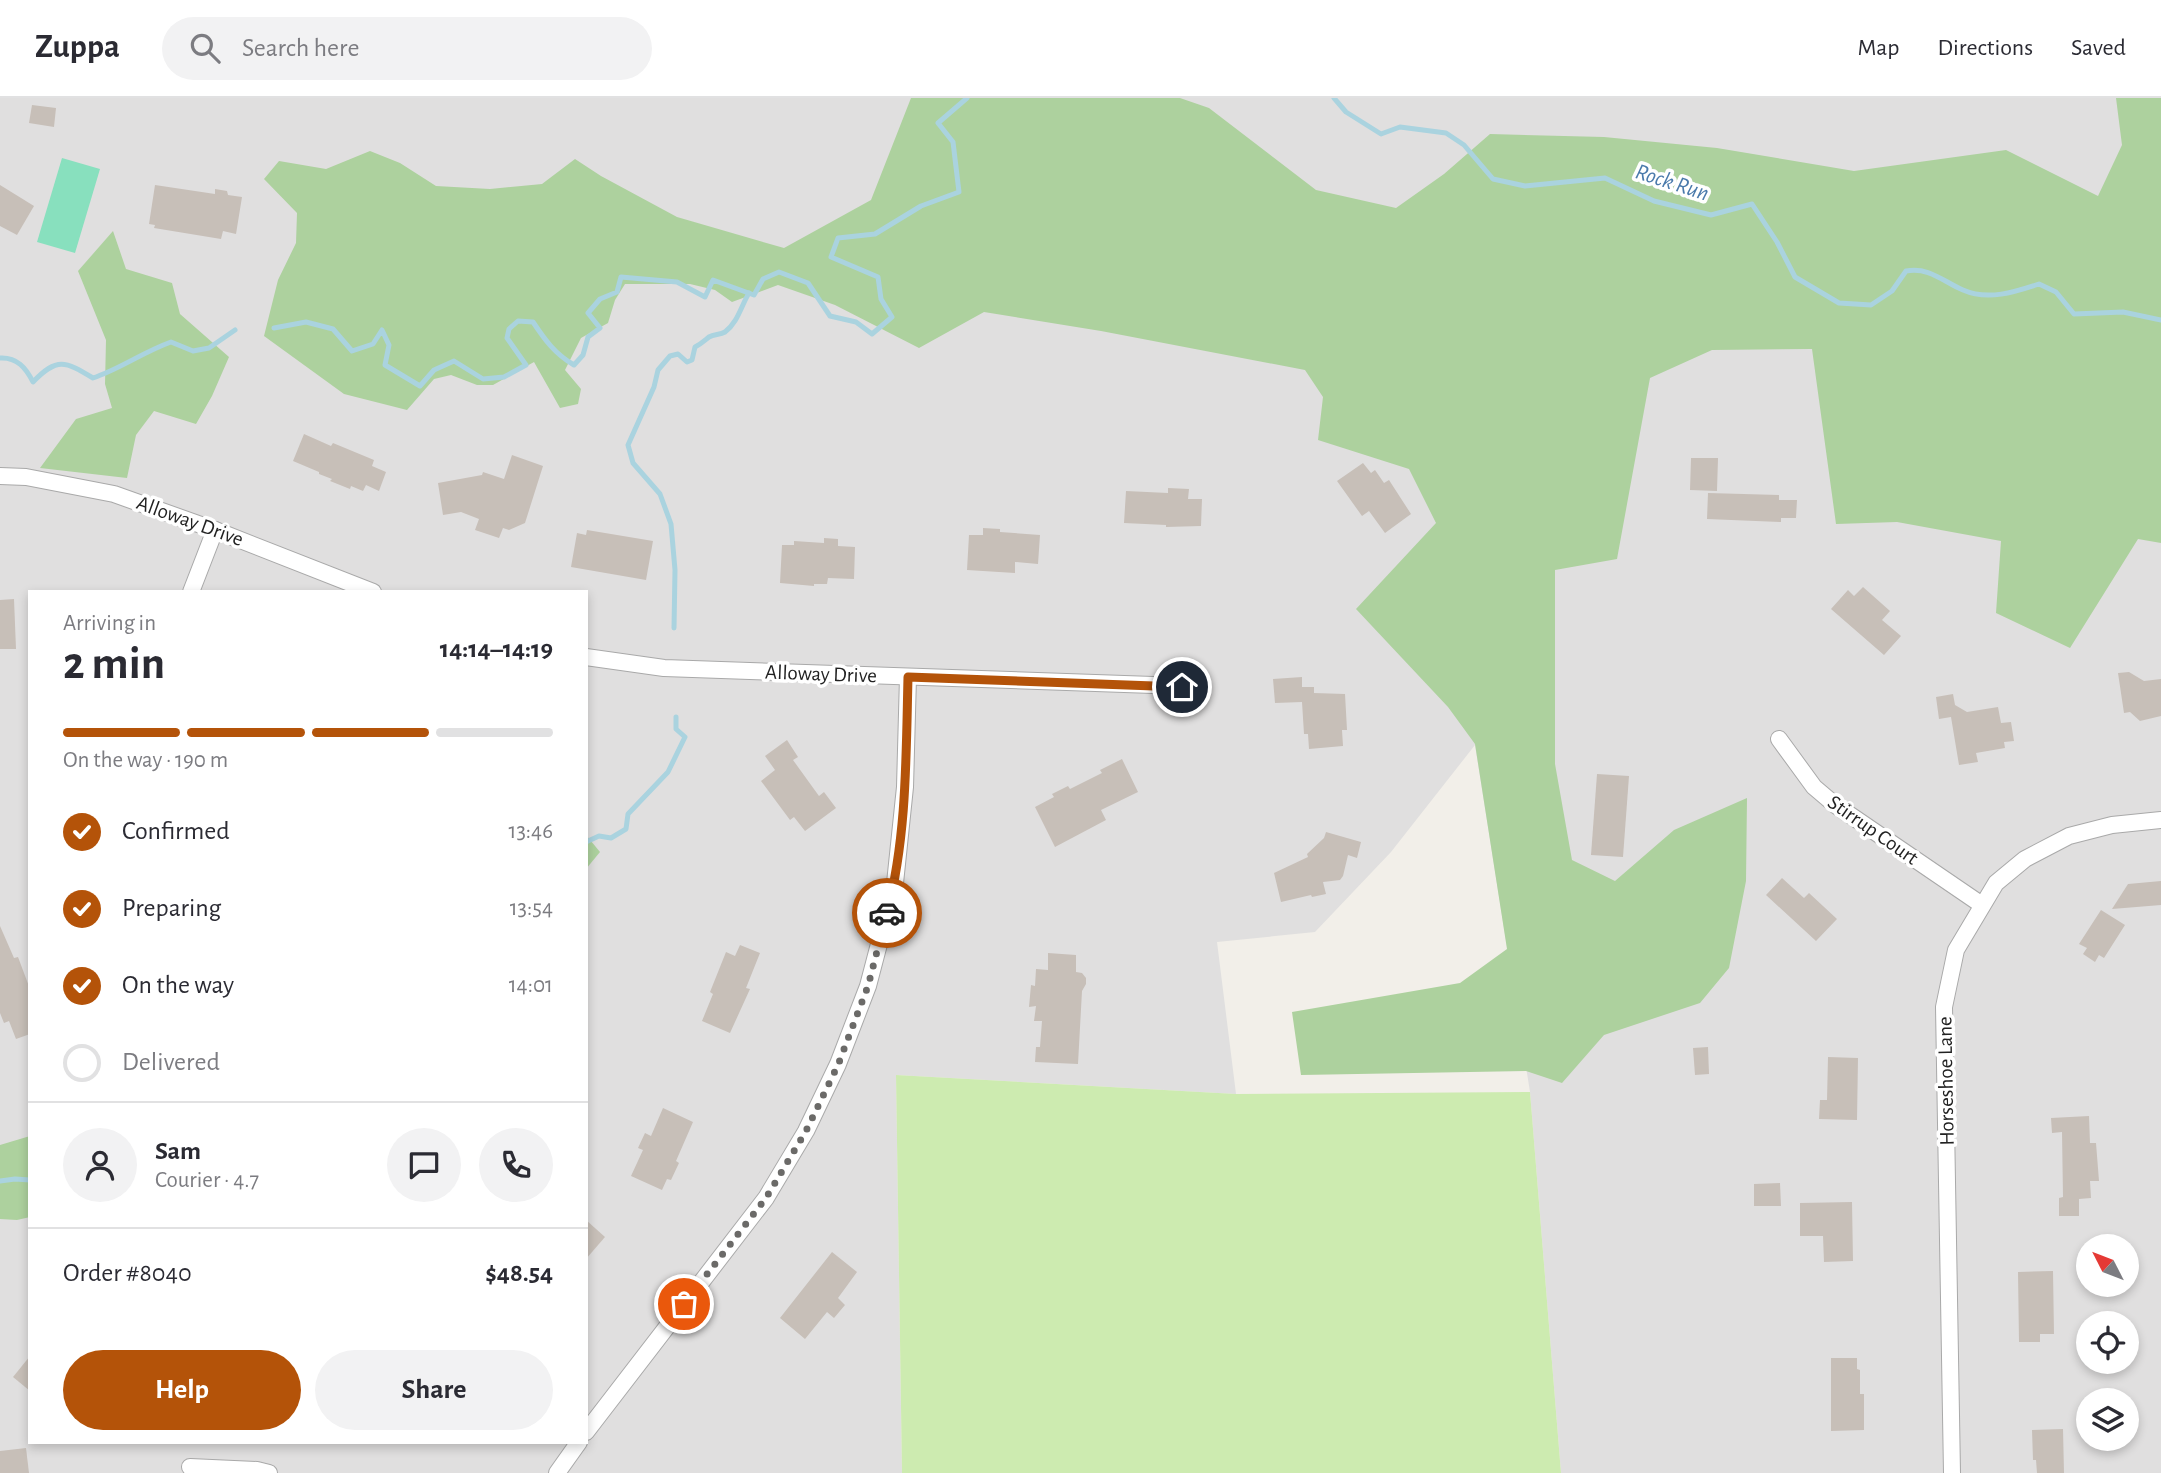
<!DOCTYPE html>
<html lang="en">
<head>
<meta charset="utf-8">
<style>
  body { margin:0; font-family:"Alegreya Sans",sans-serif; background:#f2f2f3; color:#2b2b33; height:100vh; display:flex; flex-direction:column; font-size:26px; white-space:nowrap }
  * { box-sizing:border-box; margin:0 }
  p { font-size:23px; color:#7c7c81 }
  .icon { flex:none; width:38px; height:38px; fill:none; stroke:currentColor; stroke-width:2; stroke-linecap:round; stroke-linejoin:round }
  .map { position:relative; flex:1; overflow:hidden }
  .sheet { position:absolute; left:28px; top:492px; width:560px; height:854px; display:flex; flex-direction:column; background:#fff; border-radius:0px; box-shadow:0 4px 10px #0003 }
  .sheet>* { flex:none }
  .needle { width:46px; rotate:312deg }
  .buttons { position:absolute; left:2076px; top:1136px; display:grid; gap:14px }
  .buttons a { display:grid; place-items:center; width:63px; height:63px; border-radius:50%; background:#fff; box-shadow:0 4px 10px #0003; font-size:35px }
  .pin { position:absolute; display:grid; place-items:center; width:60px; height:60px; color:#fff; margin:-30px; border:4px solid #fff; border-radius:50%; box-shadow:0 2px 7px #0007 }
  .courier { position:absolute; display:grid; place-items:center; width:70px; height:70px; margin:-35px; border:5px solid #b45309; border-radius:50%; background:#fff; color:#222; box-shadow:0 2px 9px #0007 }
  .head em { font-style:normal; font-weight:700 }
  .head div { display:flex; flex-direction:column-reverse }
  .head { display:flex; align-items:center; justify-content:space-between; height:119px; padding:0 35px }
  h1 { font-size:46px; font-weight:700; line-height:52px }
  .bar { display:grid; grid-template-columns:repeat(4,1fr); gap:10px 7px; align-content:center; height:84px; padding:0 35px }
  .bar i { height:9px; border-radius:5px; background:#e1e1e2 }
  .bar .current { background:#b45309 }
  .bar p { grid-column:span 4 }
  .line { display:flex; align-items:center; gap:18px; padding:0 35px; border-top:2px solid #e1e1e2 }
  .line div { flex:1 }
  .round { display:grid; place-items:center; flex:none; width:74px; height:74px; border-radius:37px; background:#f2f2f3 }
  ol { padding:0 35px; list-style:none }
  li { display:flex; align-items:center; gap:21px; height:77px }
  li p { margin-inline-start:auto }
  li .icon { padding:7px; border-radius:50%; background:#b45309; color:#fff; stroke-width:4 }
  li:last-child { color:#7c7c81 }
  li i { width:38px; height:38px; border:4px solid #e1e1e2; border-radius:50% }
  .cta { display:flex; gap:14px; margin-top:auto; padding:14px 35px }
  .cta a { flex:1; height:80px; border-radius:42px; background:#b45309; color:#fff; font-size:28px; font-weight:700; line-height:80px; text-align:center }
  .cta a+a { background:#f2f2f3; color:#2b2b33 }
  header { display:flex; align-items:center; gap:42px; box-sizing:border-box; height:98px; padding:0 35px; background:#fff; border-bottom:2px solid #e1e1e2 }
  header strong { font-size:33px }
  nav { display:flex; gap:38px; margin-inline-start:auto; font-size:24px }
  .search { width:490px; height:63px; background:#f2f2f3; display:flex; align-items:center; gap:18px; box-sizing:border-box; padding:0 24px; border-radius:38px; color:#7c7c81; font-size:26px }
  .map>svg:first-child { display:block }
  .residential { fill:#e0dfdf; fill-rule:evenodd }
  .grass { fill:#cdebb0 }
  .forest { fill:#add19e }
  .pitch { fill:#88e0be }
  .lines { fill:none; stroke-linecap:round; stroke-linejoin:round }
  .stream { stroke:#aad3df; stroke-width:5 }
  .building { fill:#c7bfb8 }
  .street-casing { stroke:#a9a9a9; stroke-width:18 }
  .street { stroke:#fff; stroke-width:16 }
  .done { stroke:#6b6a68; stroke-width:7; stroke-dasharray:0 12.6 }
  .route { stroke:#b45309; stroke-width:9 }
  .labels { text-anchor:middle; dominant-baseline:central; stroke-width:7; stroke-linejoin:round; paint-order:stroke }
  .street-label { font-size:21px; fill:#222; stroke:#fff }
  .water-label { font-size:23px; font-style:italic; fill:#4a7aab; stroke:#fff }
</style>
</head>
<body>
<header>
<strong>Zuppa</strong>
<div class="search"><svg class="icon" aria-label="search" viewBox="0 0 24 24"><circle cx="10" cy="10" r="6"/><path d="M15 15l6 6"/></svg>Search here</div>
<nav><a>Map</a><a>Directions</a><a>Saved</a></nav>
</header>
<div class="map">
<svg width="2161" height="1375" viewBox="0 0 2161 1375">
  <rect width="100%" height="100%" fill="#f2efe9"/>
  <path class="residential" d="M0,0H2161V1375H1561L1530,994L1475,647L1391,754L1315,834L1217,844L1236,996L896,977L902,1375H0ZM30,494H586V1344H30ZM2088,1148H2126V1186H2088ZM2088,1225H2126V1264H2088ZM2088,1302H2126V1340H2088Z"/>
  <path class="grass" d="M896,977L1236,996L1530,994L1561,1375H902Z"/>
  <g class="forest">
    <path d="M911,0H1180L1209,10L1316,92L1396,110L1444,76L1490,36L1604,39L1717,50L1854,73L2006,52L2098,98L2122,47L2116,0H2161V445L2138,441L2070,550L1996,515L2001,443L1897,424L1836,426L1812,251L1712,252L1650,280L1617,461L1555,472V666L1572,762L1615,783L1674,732L1747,700L1746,783L1729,870L1700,905L1604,937L1562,985L1526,973L1301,977L1292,914L1460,885L1507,851L1475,646L1448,609L1356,511L1436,425L1409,371L1318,342L1323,299L1305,272L1101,233L984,214L919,250L835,207L778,187L732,204L715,192L690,186H625L615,202L608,225L581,240L565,272L581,291L578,306L560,310L534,264L493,287H477L451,277L434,281L407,312L344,296L264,238L278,182L296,145L297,115L264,81L279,63L326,71L370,53L400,65L436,88L490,91L542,86L575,61L601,78L677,119L784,150L871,102Z"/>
    <path d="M113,133L126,171L172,185L180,216L229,259L212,298L196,326L154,313L136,337L127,380L40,370L76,321L112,310L105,286L106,242L78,173Z"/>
    <path d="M586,737L600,754L586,771Z"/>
    <path d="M30,1038V1119L17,1122L0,1121V1047Z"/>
  </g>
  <path class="pitch" d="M62,60L100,71L75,155L37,144Z"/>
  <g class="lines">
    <g class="stream">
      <path d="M1334,0L1346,14L1381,36L1400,29L1446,35L1464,47L1493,81L1525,88L1605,80L1654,103L1711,117L1752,106L1777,144L1795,179L1839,205L1871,207L1892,193L1906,173C1930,169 1942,183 1963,192C1988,203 2015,194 2039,186L2056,194L2074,216L2123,214L2161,222"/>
      <path d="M274,230L306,224L333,231L352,253L373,246L382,232L389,247L385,267L420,288L434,272L454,263L483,281L504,279L526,267L507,240L509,231L518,223L533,224C545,242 555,256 574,267L583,257L588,239L600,230L588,215L600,201L617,194L621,179L677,184L705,199L713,182L754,197L763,181L779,174L808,185L830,218L856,224L872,236L892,219L881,201L878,179L831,159L838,140L875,136L921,108L959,94L953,44L938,25L967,0"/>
      <path d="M0,260C17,259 26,270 33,284C57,259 65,263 93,280C120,271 143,254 171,244L193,253L209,250L235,232"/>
      <path d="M674,530L675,472L671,426L660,396L633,365L628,347L654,289L658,272L670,258L678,256L687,264L692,262L695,249C701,246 704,243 709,239C714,236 720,237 725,234C738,224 741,208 749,195"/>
      <path d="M586,744L599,738L611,740L626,731L628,716L668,674L685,639L676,631V619"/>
      <path d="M0,1083L15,1081L30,1082"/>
    </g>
  </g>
  <g class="building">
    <path d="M32,7L56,10L54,29L29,25Z"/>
    <path d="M0,87L34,108L17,137L0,128Z"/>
    <path d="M155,87L215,96V91L227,93L228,97L242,99L236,136L223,133L221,141L154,130L155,127L149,126Z"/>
    <path d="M304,336L331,348L333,345L374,362L372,368L386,374L379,393L366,387L363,393L351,388L350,391L330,383L332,381L319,376V374L293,363Z"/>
    <path d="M512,357L543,368L525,425L509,432L503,430L499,440L475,432L479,421L461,414L443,417L438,385L482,377L483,374L504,381Z"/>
    <path d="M1691,360H1718L1717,393L1690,392Z"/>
    <path d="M1363,365L1371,375L1375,372L1384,385L1389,382L1411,416L1385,435L1369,413L1362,418L1337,383Z"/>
    <path d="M1168,390L1189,391L1188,401H1202L1201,428L1166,429V427L1124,425L1126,393L1168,395Z"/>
    <path d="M1708,395L1779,397V402H1797L1796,420H1781V424L1707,421Z"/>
    <path d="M983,430L1000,431V434L1040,437L1038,466L1015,464V475L967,472L969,437H983Z"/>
    <path d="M587,432L653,443L646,482L571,469L577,435L586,437Z"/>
    <path d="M824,440L838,441V448L855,449L854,481L828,480L827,486H814V488L780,485L782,447H794V443L824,445Z"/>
    <path d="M1863,489L1890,513L1882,522L1901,538L1884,557L1831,511L1848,492L1854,498Z"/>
    <path d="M14,501L16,551H0V502Z"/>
    <path d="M2129,574L2144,583L2161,581V618L2140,623L2130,614L2124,615L2118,575Z"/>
    <path d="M1302,579V589H1314V595L1345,596L1347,632H1342L1343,648L1309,651L1308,636H1304L1302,604L1275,605L1273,581Z"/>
    <path d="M1953,596L1955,607L1967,614L1998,609L2001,625L2011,624L2014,643L2004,644L2005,650L1976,655L1978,664L1959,667L1951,619L1939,621L1936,599Z"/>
    <path d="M787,642L798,659L793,662L819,698L824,694L836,710L805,733L794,719L790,722L761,683L775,672L765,658Z"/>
    <path d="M1122,661L1138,694L1101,712L1106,722L1055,749L1035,709L1054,699L1052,696L1068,688L1070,691L1102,675L1100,672Z"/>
    <path d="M1597,676L1629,678L1623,759L1591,757Z"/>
    <path d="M1326,734L1361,744L1357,760L1348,757L1343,778L1340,782L1323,784L1326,796L1312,799L1311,797L1281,804L1274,775L1308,759L1307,756L1324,740Z"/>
    <path d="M1782,780L1804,800L1809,795L1837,821L1816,843L1766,797Z"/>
    <path d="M2161,783V807L2112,811L2128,786Z"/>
    <path d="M2101,812L2125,827L2104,860L2099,857L2095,864L2083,856L2087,850L2079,846Z"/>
    <path d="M0,828L14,860L18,859L30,891V936L16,941L9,923L4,925L0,915Z"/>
    <path d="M740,847L760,855L746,890L750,891L730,935L702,923L713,896L710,894L726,854L735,858Z"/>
    <path d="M1048,855L1076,857V874L1082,875L1086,880V886L1082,893L1078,966L1035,964L1036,949H1040L1042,923H1034L1036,908L1029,909L1031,887L1035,888L1036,871L1048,872Z"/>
    <path d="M1708,949L1709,976L1695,977L1693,950Z"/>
    <path d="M1828,959L1858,960L1857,1022L1819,1021L1820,1002H1827Z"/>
    <path d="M663,1010L693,1024L676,1063L679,1065L671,1082L667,1081L662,1092L631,1078L643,1052L638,1050L645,1035L651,1038Z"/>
    <path d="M2089,1018L2090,1045H2096L2099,1083H2090L2091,1100L2079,1101V1118H2059V1100L2063,1099L2062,1034L2052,1035L2051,1020Z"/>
    <path d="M1780,1085L1781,1108H1754V1086Z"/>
    <path d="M1852,1104L1853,1163L1824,1164L1823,1138H1800V1105Z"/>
    <path d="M586,1122L605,1139L586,1161Z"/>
    <path d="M832,1154L857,1174L838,1200L845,1207L834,1220L827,1214L805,1241L780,1220Z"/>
    <path d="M2053,1173L2054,1236H2040V1244H2019L2018,1174Z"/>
    <path d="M30,1258V1293L13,1279Z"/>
    <path d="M1831,1260H1857V1271L1860,1272V1296H1864V1332L1831,1333Z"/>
    <path d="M2063,1331L2064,1375H2037L2036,1362H2033L2032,1332Z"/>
    <path d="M26,1350L29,1375H0V1353Z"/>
  </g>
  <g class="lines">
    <defs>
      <g id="street">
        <path d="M0,378L26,379L114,396L215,432L373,494"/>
        <path d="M191,494L215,432"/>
        <path d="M586,559L664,570L1182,588"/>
        <path d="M1779,641L1814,689L1834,706L1982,807"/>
        <path d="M586,1334L766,1100L806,1033L838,966L868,888L895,785L905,689L908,579"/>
        <path d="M190,1369L257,1372L269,1375"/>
        <path d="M557,1375L579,1344"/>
        <path d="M1952,1375L1944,909L1956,852L1996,785L2025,761L2069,738L2112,727L2161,722"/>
      </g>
    </defs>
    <use href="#street" class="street-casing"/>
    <use href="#street" class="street"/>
  </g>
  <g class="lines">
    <path class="done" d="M684,1206L766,1100L806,1033L838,967L868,888L887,815"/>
    <path class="route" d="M887,815C907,738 906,658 908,579L1182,589"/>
  </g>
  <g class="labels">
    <g class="street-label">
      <text transform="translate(190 423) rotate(20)">Alloway Drive</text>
      <text transform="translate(821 576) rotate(2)">Alloway Drive</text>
      <text transform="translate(1873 732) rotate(35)">Stirrup Court</text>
      <text transform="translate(1946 983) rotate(-91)">Horseshoe Lane</text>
    </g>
    <g class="water-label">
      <text transform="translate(1672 85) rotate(18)">Rock Run</text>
    </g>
  </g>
</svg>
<div class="buttons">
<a><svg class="needle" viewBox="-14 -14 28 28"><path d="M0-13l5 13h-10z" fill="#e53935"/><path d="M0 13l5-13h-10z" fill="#7c7c81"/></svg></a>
<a><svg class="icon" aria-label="locate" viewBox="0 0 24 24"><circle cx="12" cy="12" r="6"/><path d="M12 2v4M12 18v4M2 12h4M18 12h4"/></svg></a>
<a><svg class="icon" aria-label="layers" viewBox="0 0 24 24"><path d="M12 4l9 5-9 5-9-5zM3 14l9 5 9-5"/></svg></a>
</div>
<div class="pin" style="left:684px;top:1206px;background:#ea580c"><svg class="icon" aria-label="bag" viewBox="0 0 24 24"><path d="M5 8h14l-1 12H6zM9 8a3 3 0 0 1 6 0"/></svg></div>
<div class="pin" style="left:1182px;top:589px;background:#1f2937"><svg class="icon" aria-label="home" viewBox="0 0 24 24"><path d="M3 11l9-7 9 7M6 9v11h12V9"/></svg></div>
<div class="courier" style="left:887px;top:815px"><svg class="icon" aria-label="car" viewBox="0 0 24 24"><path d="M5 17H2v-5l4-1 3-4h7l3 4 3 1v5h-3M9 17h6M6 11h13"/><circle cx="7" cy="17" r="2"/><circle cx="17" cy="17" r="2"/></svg></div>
<section class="sheet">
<div class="head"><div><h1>2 min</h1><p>Arriving in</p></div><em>14:14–14:19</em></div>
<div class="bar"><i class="current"></i><i class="current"></i><i class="current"></i><i></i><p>On the way · 190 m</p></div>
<ol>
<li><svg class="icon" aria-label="check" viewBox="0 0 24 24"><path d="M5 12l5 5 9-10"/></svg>Confirmed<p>13:46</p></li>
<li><svg class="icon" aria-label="check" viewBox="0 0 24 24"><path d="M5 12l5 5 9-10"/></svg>Preparing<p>13:54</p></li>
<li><svg class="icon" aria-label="check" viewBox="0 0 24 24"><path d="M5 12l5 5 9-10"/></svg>On the way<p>14:01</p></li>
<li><i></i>Delivered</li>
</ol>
<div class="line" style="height:126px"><a class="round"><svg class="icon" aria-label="person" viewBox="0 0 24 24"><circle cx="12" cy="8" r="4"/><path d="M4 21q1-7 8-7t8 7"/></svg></a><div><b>Sam</b><p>Courier · 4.7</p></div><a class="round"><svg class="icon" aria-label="chat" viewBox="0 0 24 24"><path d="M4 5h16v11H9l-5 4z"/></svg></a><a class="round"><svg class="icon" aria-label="phone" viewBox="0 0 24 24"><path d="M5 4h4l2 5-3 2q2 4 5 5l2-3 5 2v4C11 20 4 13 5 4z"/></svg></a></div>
<div class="line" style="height:91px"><div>Order #8040</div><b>$48.54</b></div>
<div class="cta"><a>Help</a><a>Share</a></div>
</section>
</div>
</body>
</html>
